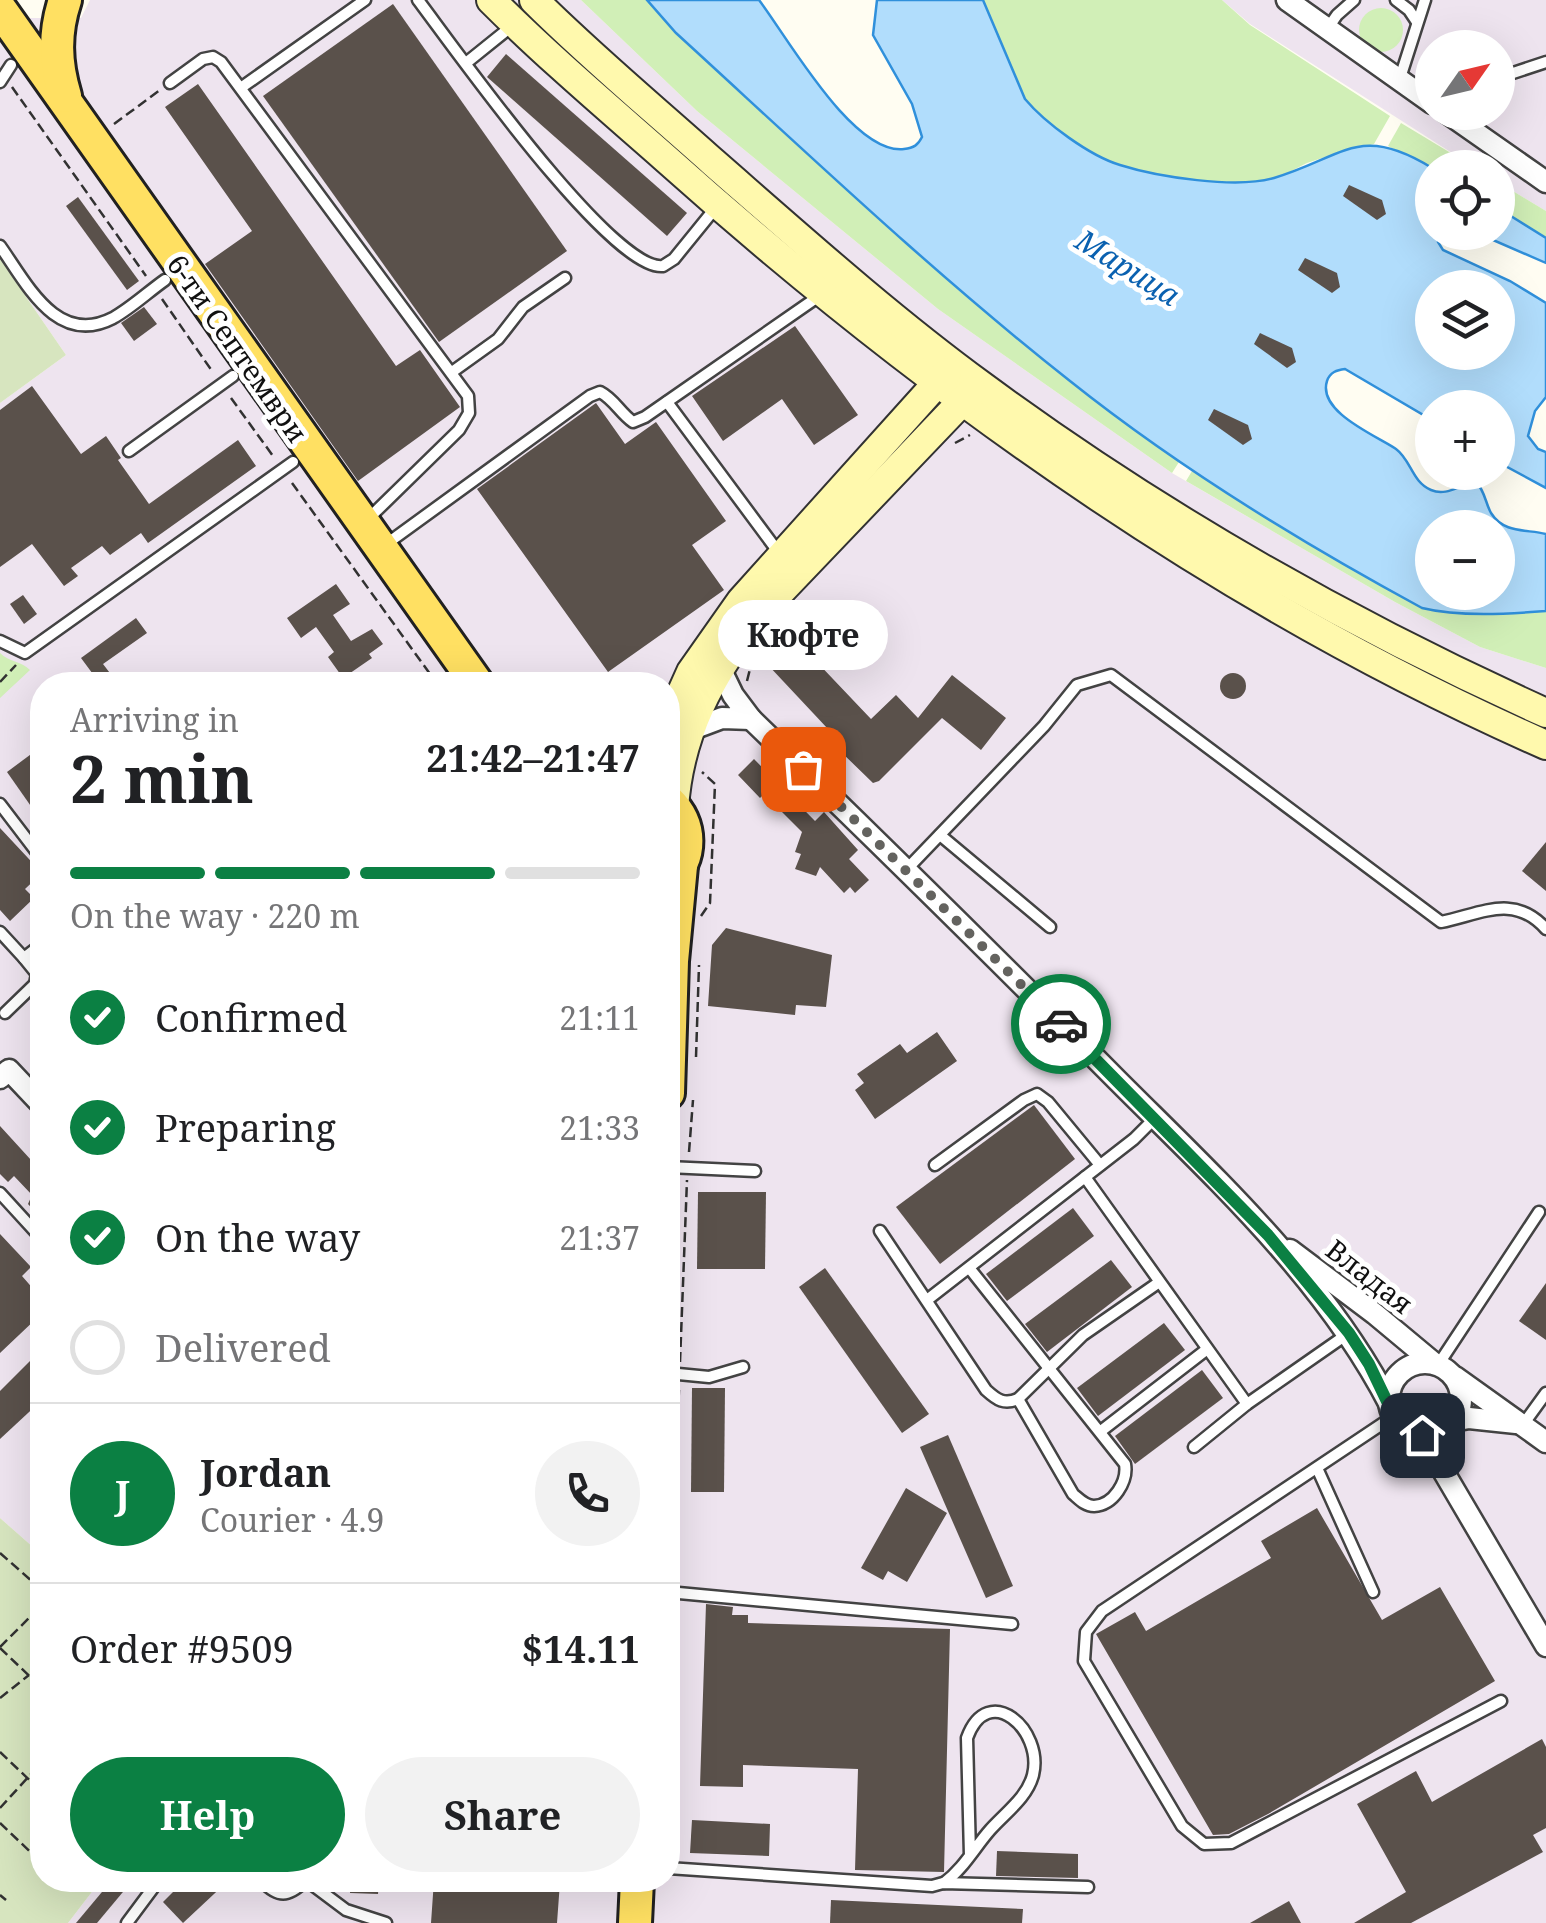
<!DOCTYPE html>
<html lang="en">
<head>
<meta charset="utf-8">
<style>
  body { margin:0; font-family:"Noto Serif",serif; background:#f2f2f2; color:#202124; height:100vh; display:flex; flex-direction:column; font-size:38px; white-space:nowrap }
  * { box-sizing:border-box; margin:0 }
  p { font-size:32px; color:#757577 }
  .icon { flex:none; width:55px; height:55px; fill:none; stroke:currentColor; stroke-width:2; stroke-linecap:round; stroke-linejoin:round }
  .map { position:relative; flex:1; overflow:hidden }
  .drawer { position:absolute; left:30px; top:672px; width:650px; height:1220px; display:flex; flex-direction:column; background:#fff; border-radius:40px; box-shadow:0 10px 40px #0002 }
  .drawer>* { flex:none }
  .needle { width:65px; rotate:56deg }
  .fabs { position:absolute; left:1415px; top:30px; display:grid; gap:20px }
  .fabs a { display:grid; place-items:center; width:100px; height:100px; border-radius:50%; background:#fff; box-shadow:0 10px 40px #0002; font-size:50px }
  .pin { position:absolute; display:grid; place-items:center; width:85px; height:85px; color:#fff; margin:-42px; border-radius:20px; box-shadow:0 5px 15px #0006 }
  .courier { position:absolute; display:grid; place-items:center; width:100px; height:100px; margin:-50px; border:8px solid #0b8043; border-radius:50%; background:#fff; color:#222; box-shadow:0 2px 12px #0007 }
  .bubble { position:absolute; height:70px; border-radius:35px; background:#fff; box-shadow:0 10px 40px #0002; font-size:32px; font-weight:700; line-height:70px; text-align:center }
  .head em { font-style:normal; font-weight:700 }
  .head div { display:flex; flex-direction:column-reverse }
  .head { display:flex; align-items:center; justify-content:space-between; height:170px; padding:0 40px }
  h1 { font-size:65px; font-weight:700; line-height:75px }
  .bar { display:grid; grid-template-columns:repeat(4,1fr); gap:15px 10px; align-content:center; height:120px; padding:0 40px }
  .bar i { height:12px; border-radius:8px; background:#e0e0e0 }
  .bar .on { background:#0b8043 }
  .bar p { grid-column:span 4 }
  .line { display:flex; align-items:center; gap:25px; padding:0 40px; border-top:2px solid #e0e0e0 }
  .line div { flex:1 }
  .round { display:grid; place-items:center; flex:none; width:105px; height:105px; border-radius:52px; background:#f2f2f2 }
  ol { padding:0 40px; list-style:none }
  li { display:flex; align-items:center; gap:30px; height:110px }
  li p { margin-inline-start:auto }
  li .icon { padding:10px; border-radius:50%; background:#0b8043; color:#fff; stroke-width:4 }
  li:last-child { color:#757577 }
  li i { width:55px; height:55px; border:5px solid #e0e0e0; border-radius:50% }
  .action { display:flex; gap:20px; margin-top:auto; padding:20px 40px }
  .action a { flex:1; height:115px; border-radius:60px; background:#0b8043; color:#fff; font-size:40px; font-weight:700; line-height:115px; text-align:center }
  .action a+a { background:#f2f2f2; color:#202124 }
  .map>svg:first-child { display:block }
  .industrial { fill:#eee4ef; fill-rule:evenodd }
  .green { fill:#d1efb7 }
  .cemetery { fill:#d7e5bf }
  .water { fill:#b1ddfc; stroke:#3090db; stroke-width:2.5; fill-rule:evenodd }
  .building { fill:#5a514b }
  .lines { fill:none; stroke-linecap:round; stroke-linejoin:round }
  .lane-casing { stroke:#434343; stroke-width:15 }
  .street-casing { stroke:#434343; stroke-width:25 }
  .secondary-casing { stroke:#323232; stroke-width:32 }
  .primary-casing { stroke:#212121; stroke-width:38 }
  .path { stroke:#323232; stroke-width:2.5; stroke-dasharray:10 5; stroke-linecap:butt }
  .lane { stroke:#fff; stroke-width:10 }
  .street { stroke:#fff; stroke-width:20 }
  .secondary { stroke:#fff9ad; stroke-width:28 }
  .primary { stroke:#ffe062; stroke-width:32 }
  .done { stroke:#64635f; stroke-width:10; stroke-dasharray:0 18 }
  .route { stroke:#0b8043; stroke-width:12 }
  .labels { text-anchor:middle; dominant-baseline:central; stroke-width:10; stroke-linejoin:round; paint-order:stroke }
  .street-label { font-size:28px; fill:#101010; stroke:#fff }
  .water-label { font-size:30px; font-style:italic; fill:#0a61b0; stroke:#fff }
</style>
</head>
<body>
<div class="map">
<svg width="1546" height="1923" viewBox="0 0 1546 1923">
  <rect width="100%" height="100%" fill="#fffdf2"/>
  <g class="industrial">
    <path d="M90,0H581L697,111L938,309L1172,473L1395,602L1480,647L1546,668V1923H68L101,1880H668V685H42V1555L0,1518V403L66,355L0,259V18H81Z"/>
    <path d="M1222,0H1546V211L1498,182V168L1474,167L1250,24ZM1432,48H1498V112H1432Z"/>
  </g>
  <g class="green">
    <path d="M581,0H647L676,33L882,220L1070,381L1179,462L1172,473L938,309L697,111Z"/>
    <path d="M983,0H1222L1250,25L1390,116L1374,144C1352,150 1329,155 1307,163C1296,168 1284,176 1272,179C1234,188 1156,178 1119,165C1090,156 1045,123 1025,99Z"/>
    <circle cx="1381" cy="30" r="22"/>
    <path d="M1401,123L1474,167L1432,168L1388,146Z"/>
    <path d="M1498,182L1546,211V238L1498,208Z"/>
    <path d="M1192,471L1422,608C1459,617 1508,614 1546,611V668L1480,647L1395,602L1186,481Z"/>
    <path d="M0,653C9,662 21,661 30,670L0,698Z"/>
  </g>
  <g class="cemetery">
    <path d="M0,259L66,355L0,403Z"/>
    <path d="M0,1518L42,1555V1880H101L68,1923H0Z"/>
  </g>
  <g class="water">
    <path d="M647,0H759C788,38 853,155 904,149C914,148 918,145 922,137L912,104L873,35L877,0H983L1025,99C1045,123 1090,156 1120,165C1158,177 1236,189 1274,178C1344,157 1359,123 1432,168V232L1439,233L1438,242L1443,250L1510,281L1546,303V397L1535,411L1528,436L1538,449L1546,452V488L1498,462V408H1432V420L1345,369C1337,370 1330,372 1327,381C1317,412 1377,436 1396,449C1411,460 1412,482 1431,490C1447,497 1460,484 1476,482C1485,491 1485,502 1491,513C1504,534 1527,529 1546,534V611C1508,614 1459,617 1422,608C1300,542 1179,468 1070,381C933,273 805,151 676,33ZM1432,288H1498V352H1432ZM1432,528H1498V592H1432Z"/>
    <path d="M1498,208L1546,238V263L1477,233L1498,232Z"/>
  </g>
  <g class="building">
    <path d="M393,4L567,251L439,342L263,96Z"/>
    <path d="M506,54L687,213L667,236L487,77Z"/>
    <path d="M198,84L396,366L420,350L460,407L358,481L205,264L252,231L165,107Z"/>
    <path d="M1349,185L1382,200L1386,214L1377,220L1343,196Z"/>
    <path d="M78,197L139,281L127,290L66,206Z"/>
    <path d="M1305,258L1337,273L1340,287L1332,293L1298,270Z"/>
    <path d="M144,307L157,324L134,341L121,323Z"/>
    <path d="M795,326L858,415L814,445L782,399L723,441L692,396Z"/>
    <path d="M1260,333L1292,348L1296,362L1287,368L1254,344Z"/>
    <path d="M32,386L81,454L106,436L121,458L118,460L149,504L238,440L256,466L148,543L141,533L110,555L102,546L71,568L78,576L64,586L32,544L0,567V410Z"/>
    <path d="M596,403L625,444L656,422L726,521L692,545L724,590L608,672L477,489Z"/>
    <path d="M1214,409L1248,425L1252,439L1243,445L1208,420Z"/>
    <path d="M336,584L350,604L333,615L351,641L372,629L383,644L369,654L372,658L343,678L328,657L334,652L316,627L301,638L287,618Z"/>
    <path d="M23,595L37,614L24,624L10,604Z"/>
    <path d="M136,618L147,633L103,664L119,685H101L81,658Z"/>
    <path d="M795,639L871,719L896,695L918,718L952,675L1006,718L981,750L942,718L879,781L873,783L838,749L843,745L768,665Z"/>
    <circle cx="1233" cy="686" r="13"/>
    <path d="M42,746V822L7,772Z"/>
    <path d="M754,759L815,821L824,812L858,850L849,859L869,880L855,893L850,887L844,893L820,867L816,876L795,869L801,854L795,852L802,832L764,794L760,798L738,775Z"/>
    <path d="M0,828L42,873L25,889L34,898L10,921L0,910Z"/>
    <path d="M1546,842V891L1522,871Z"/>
    <path d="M726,928L832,955L826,1007L796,1005L795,1015L708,1006L712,945Z"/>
    <path d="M937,1032L957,1061L875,1119L855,1090L864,1083L857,1074L900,1044L907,1053Z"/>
    <path d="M1034,1105L1075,1159L940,1264L896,1207Z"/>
    <path d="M0,1126L42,1172V1219L28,1204L32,1195L14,1176L8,1182L0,1174Z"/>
    <path d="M698,1192H766L765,1269H697Z"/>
    <path d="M1073,1208L1094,1236L1007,1301L986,1274Z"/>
    <path d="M0,1234L31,1267L22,1276L42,1299L32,1310L38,1317L0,1353Z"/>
    <path d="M1111,1260L1132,1287L1047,1352L1025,1324Z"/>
    <path d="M825,1268L929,1414L902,1433L799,1287Z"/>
    <path d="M1546,1283V1340L1519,1321Z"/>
    <path d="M1164,1323L1185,1350L1098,1416L1077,1388Z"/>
    <path d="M42,1349V1400L0,1439V1391Z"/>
    <path d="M1202,1370L1223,1398L1135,1464L1115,1436Z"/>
    <path d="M692,1388H725L724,1492H691Z"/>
    <path d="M948,1435L1013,1586L986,1598L920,1447Z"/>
    <path d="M906,1488L947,1513L907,1582L888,1571L883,1580L861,1568Z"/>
    <path d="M1317,1508L1382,1620L1440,1587L1495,1681L1268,1814L1229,1834L1213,1835L1096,1634L1135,1612L1146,1631L1271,1558L1261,1541Z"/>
    <path d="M706,1604L733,1607L732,1615H748V1623L950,1629L944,1872L855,1870L858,1769L743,1765V1787L700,1786Z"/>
    <path d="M1542,1739L1546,1747V1828L1533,1835L1543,1852L1411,1923H1354L1406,1892L1357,1804L1416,1771L1432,1802Z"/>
    <path d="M692,1820L770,1824L769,1856L690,1853Z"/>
    <path d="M997,1851L1078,1854V1878L996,1876Z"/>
    <path d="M112,1880H133L97,1923H76Z"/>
    <path d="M185,1880H229L183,1923L163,1902Z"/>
    <path d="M351,1880H379L378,1894L350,1893Z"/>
    <path d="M434,1880H547V1885L560,1882L557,1923H431Z"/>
    <path d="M831,1900L1023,1909L1022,1923H830Z"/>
    <path d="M1289,1901L1301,1923H1250Z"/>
  </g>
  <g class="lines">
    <defs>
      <g id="lane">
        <path d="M418,0C453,46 612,272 663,266L674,259L717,206"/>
        <path d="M1396,0L1409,10L1417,22"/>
        <path d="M1328,28L1337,15L1354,0"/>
        <path d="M466,63L512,26"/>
        <path d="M1400,78L1425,0"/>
        <path d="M1498,78L1546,62"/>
        <path d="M0,82L11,65"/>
        <path d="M170,83L203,59L213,57L221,62L468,396L469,413L459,430L366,521"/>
        <path d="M242,87L365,0"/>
        <path d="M0,246C27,284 57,347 113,318C131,308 148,292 165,280"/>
        <path d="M452,372L498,339L523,307L565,278"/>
        <path d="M667,402L779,553"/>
        <path d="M129,451L233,376"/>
        <path d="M385,545L590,396L600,392C614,399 620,413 633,422L645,417L822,294"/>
        <path d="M0,641L25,653L293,462"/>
        <path d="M375,684V685"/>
        <path d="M0,804L42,859"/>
        <path d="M940,835L1050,927"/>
        <path d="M906,870L1044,726L1077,685L1111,675L1441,922C1481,914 1514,893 1546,929"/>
        <path d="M0,932L24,958"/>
        <path d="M5,1013L35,984L37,974L24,958L42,944"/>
        <path d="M935,1165L1024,1100L1037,1094L1048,1102L1100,1165"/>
        <path d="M668,1167L755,1171"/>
        <path d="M1085,1177L1247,1404"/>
        <path d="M0,1193L42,1239"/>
        <path d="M880,1231L986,1390C997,1400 1004,1405 1018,1399L1083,1335L1158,1283"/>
        <path d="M970,1269L1125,1464C1128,1481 1114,1505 1094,1506C1085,1506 1079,1499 1073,1494L1018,1399"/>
        <path d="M927,1300L1134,1139L1155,1118"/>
        <path d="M1438,1365L1539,1212"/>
        <path d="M668,1373L709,1377L743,1367"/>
        <path d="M1394,1416L1102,1611L1086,1632L1084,1661L1182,1826L1204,1844L1231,1843L1501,1701"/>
        <path d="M1522,1426L1546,1393"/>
        <path d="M1101,1431L1206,1350"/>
        <path d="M1194,1447L1247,1404L1346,1335"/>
        <path d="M1317,1468L1373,1592"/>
        <path d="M668,1592L1012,1624"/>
        <path d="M668,1868L932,1886L943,1883L1088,1887"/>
        <path d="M261,1880C278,1898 288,1898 306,1880"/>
        <path d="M306,1880L346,1910L386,1923"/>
        <path d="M944,1883C963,1869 975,1847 990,1830C1005,1813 1027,1798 1033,1775C1044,1730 988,1680 967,1738L970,1855"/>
        <path d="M127,1923L159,1880"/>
      </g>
      <g id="street">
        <path d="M1287,0L1432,103"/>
        <path d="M1446,112L1546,182"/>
        <path d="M751,719C875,839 997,959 1118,1081C1217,1180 1325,1279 1390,1405"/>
        <path d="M690,730L722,718L751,719L733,695L720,668"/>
        <path d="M0,1078L9,1070L42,1105"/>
        <path d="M1290,1250L1375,1314L1435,1364"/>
        <circle cx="1425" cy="1399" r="36"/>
        <path d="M1455,1377L1546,1442"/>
        <path d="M1453,1421L1469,1418L1516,1423"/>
        <path d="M1422,1435L1546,1646"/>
      </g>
      <g id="secondary">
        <path d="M491,0C546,55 606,106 664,157C928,393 1221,602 1546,745"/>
        <path d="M534,0C591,57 654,109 714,163C801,239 889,318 982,386C1157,515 1348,624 1546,713"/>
        <path d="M668,723L691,672L741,601L947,372"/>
        <path d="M674,808C679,733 711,674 757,616L972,391"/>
      </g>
      <g id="primary">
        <path d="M0,9L478,685"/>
        <path d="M65,96C55,63 54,33 65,0"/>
        <path d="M668,801C692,824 693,858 668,880"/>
        <path d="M668,1093L672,961L681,866"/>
        <path d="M635,1923L637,1880"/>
      </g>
    </defs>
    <use href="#lane" class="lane-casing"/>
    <use href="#street" class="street-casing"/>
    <use href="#secondary" class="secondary-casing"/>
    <use href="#primary" class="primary-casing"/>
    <g class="path">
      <path d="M12,87L146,276"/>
      <path d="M114,124L160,90"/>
      <path d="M162,299L212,371"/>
      <path d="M231,398L273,456"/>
      <path d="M955,443L970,435"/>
      <path d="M292,483L438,685"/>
      <path d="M747,681L751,665"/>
      <path d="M0,682L16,665"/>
      <path d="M701,916L710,903L715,784L702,772"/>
      <path d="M696,1057L699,965"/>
      <path d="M689,1152L693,1100"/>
      <path d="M680,1362L687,1180"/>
      <path d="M0,1553L42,1590"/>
      <path d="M671,1576L679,1390"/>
      <path d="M0,1647L42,1605"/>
      <path d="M0,1648L42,1688"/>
      <path d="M668,1653L670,1604"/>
      <path d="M0,1698L29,1675"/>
      <path d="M0,1752L42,1792"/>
      <path d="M0,1808L42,1762"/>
      <path d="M0,1823L42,1863"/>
      <path d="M0,1895L6,1900"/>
    </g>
    <use href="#lane" class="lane"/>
    <use href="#street" class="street"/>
    <use href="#secondary" class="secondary"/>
    <use href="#primary" class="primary"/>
  </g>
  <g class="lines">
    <path class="done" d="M803,769L1061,1024"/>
    <path class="route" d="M1061,1024L1268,1235L1349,1333L1369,1364L1394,1416L1411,1432L1422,1435"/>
  </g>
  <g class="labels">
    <g class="street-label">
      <text transform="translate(238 348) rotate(55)">6-ти Септември</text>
      <text transform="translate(1370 1276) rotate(38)">Владая</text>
    </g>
    <g class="water-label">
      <text transform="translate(1128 267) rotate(32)">Марица</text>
    </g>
  </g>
</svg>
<div class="fabs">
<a><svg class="needle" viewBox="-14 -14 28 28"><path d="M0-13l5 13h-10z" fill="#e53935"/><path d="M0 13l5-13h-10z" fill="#757577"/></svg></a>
<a><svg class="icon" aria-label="locate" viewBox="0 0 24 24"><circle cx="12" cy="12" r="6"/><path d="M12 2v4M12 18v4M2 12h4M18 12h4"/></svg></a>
<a><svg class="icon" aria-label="layers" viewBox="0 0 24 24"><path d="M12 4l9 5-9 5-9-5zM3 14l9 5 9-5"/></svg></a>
<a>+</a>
<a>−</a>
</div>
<div class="pin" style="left:803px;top:769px;background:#ea580c"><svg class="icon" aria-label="bag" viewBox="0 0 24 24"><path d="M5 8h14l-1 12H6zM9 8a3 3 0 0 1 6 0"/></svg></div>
<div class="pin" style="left:1422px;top:1435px;background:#1f2937"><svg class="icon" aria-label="home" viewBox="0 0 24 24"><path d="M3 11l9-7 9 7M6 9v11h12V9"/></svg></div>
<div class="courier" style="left:1061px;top:1024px"><svg class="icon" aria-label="car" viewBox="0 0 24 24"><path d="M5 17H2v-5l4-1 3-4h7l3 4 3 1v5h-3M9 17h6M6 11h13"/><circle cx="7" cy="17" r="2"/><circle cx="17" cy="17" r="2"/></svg></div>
<div class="bubble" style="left:718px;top:600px;width:170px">Кюфте</div>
<section class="drawer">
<div class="head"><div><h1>2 min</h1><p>Arriving in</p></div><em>21:42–21:47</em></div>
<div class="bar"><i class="on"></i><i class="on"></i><i class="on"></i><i></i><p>On the way · 220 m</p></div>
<ol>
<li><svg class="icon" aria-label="check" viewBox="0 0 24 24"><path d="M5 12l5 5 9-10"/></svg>Confirmed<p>21:11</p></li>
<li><svg class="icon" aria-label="check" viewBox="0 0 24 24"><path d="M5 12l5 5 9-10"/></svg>Preparing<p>21:33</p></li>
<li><svg class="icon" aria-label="check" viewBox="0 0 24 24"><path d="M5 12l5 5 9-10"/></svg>On the way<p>21:37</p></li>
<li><i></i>Delivered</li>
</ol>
<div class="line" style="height:180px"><b class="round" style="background:#0b8043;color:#fff">J</b><div><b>Jordan</b><p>Courier · 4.9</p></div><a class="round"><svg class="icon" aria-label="phone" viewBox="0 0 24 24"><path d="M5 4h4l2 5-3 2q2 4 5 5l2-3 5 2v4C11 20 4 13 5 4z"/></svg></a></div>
<div class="line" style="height:130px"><div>Order #9509</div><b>$14.11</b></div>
<div class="action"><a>Help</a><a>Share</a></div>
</section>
</div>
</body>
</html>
